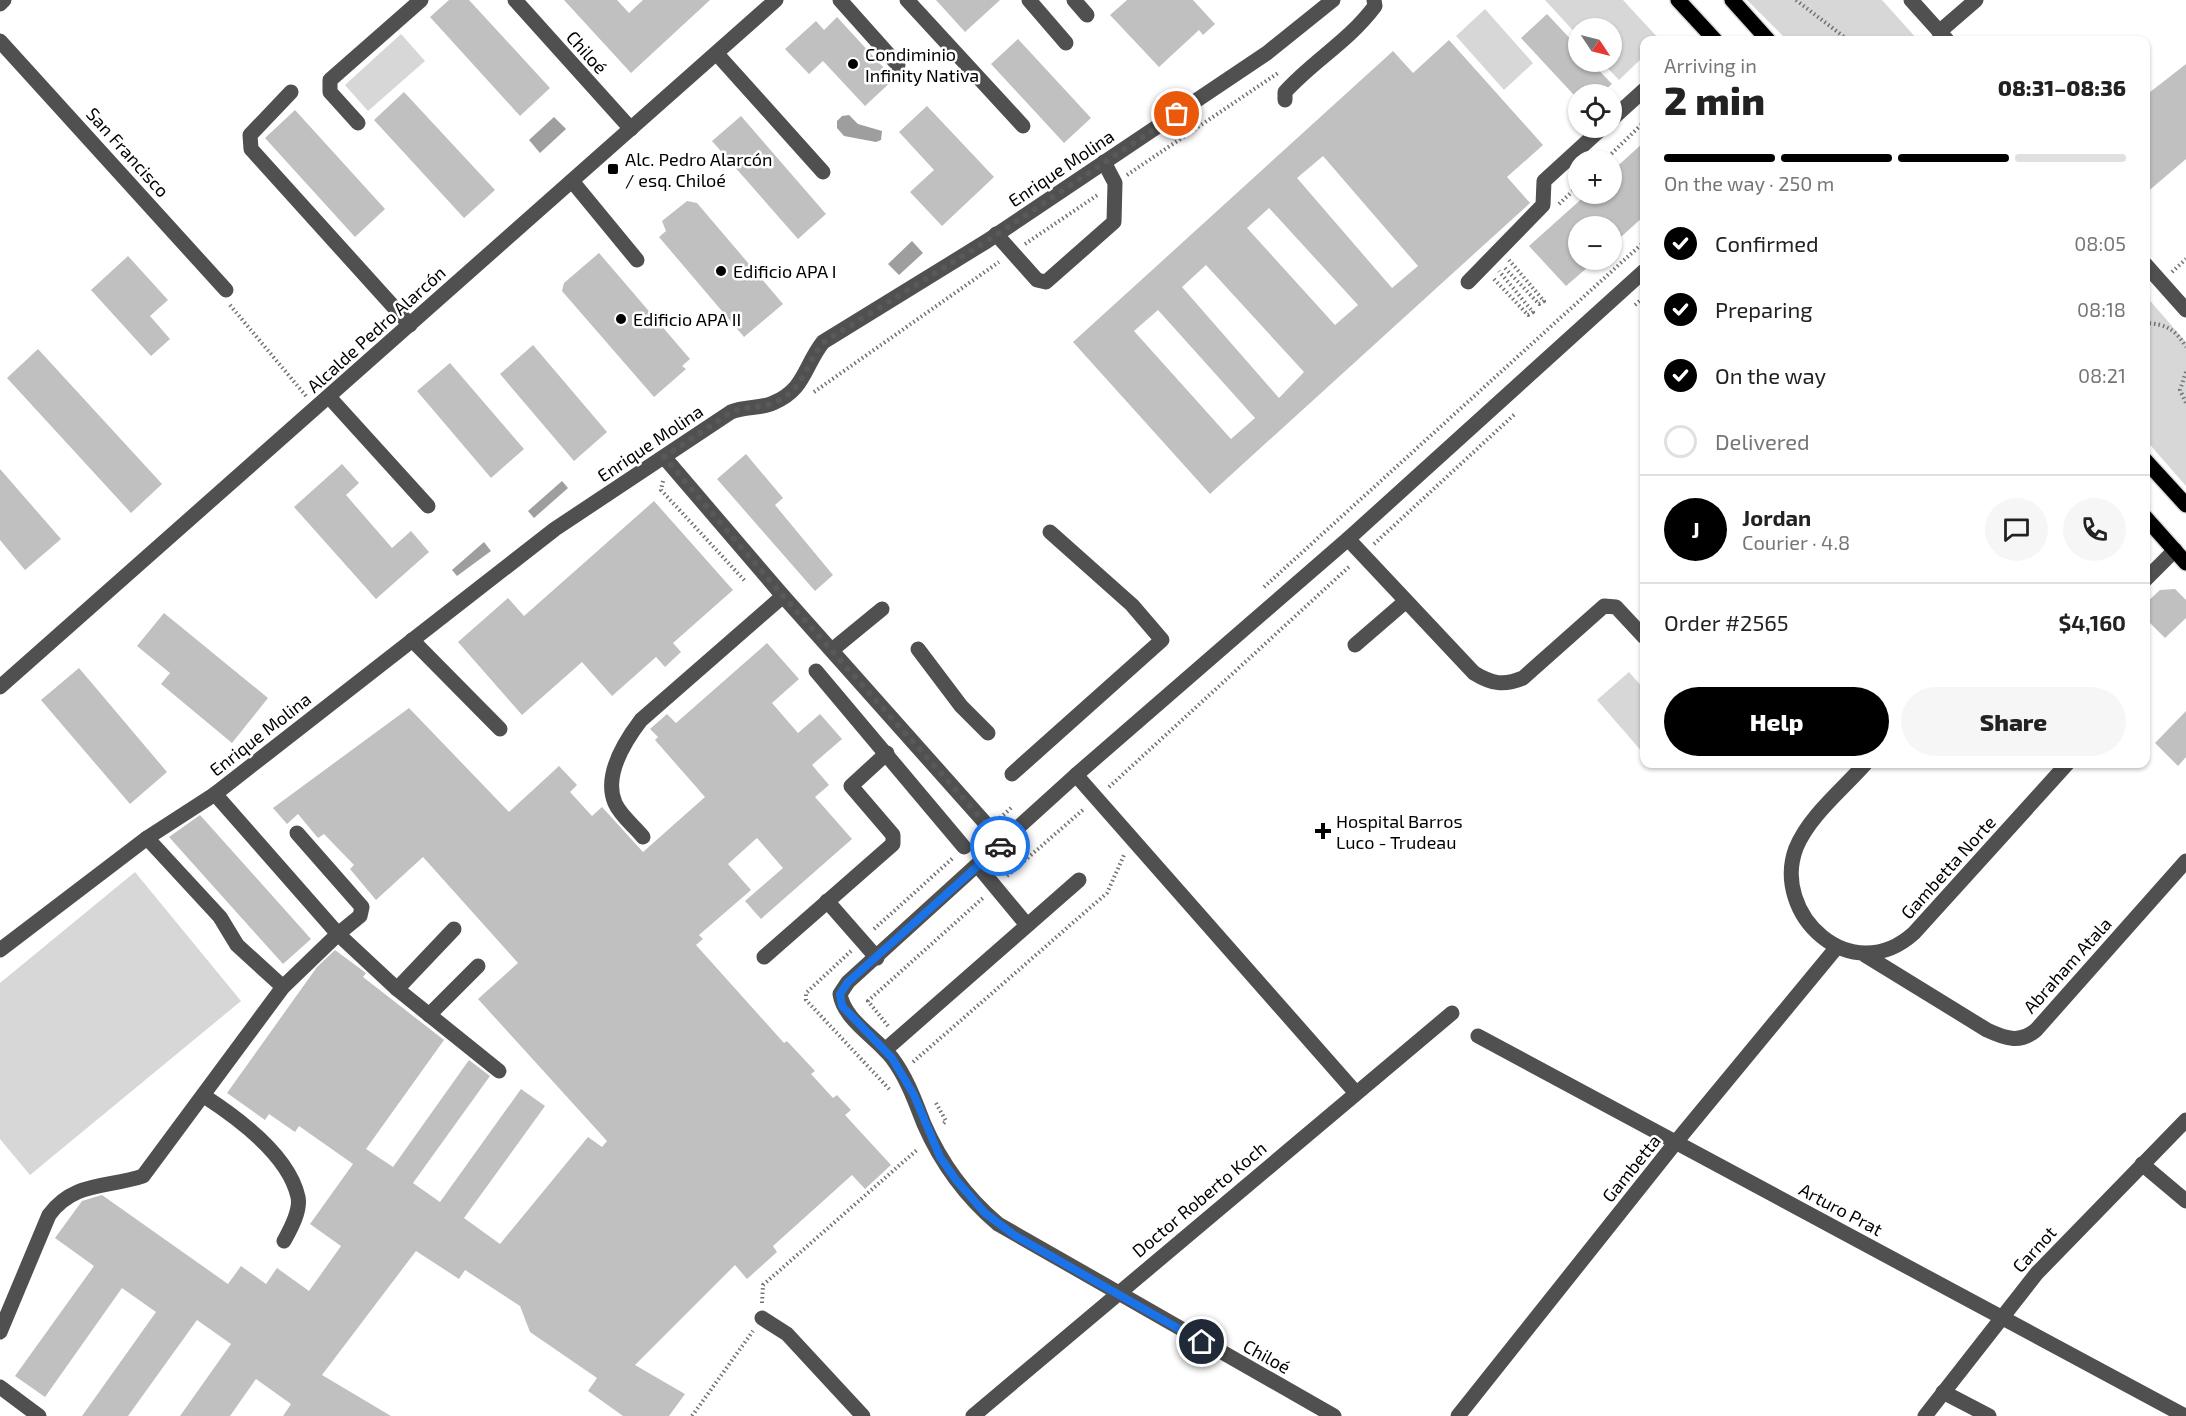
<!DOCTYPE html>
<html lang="en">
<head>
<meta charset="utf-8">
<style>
  body { margin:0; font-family:"Exo 2",sans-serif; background:#f6f6f6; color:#222; height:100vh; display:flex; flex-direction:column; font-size:22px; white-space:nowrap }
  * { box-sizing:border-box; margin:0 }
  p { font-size:20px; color:#767676 }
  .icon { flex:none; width:33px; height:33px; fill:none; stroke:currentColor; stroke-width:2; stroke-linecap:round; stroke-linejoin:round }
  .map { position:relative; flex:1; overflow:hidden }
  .drawer { position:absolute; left:1640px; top:36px; width:510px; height:732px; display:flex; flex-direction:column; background:#fff; border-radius:12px; box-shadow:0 2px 4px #0004 }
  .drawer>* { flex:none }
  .needle { width:39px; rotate:125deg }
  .fabs { position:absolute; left:1568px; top:18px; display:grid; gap:12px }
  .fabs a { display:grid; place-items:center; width:54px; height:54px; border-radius:50%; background:#fff; box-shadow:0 2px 4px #0004; font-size:30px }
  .pin { position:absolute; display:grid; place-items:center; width:51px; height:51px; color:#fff; margin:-26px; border:3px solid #fff; border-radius:50%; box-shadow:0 2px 6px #0007 }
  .courier { position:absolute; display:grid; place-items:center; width:60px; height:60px; margin:-30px; border:4px solid #1a73e8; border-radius:50%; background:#fff; color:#222; box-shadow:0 2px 8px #0007 }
  .summary em { font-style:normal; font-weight:800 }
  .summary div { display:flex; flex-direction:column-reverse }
  .summary { display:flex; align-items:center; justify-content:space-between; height:102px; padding:0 24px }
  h1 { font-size:39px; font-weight:800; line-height:45px }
  .bar { display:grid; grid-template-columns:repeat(4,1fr); gap:9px 6px; align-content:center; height:72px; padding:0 24px }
  .bar i { height:8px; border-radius:4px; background:#e0e0e0 }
  .bar .current { background:#000 }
  .bar p { grid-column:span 4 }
  .line { display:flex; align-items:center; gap:15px; padding:0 24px; border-top:2px solid #e0e0e0 }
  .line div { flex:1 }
  .round { display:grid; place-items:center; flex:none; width:63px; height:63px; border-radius:32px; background:#f6f6f6 }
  ol { padding:0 24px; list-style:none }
  li { display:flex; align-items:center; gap:18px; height:66px }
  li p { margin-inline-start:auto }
  li .icon { padding:6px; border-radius:50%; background:#000; color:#fff; stroke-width:4 }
  li:last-child { color:#767676 }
  li i { width:33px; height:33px; border:3px solid #e0e0e0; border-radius:50% }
  .button { display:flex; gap:12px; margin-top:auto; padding:12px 24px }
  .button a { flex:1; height:69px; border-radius:36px; background:#000; color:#fff; font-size:24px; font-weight:800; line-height:69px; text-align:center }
  .button a+a { background:#f6f6f6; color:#222 }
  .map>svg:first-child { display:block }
  .green { fill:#d7d7d7 }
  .water { fill:#9e9e9e }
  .building { fill:#c0c0c0; fill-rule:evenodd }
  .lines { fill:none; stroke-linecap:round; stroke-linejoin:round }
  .major-casing { stroke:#dbdbdb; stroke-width:18 }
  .path { stroke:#727272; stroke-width:4; stroke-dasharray:1.5 3; stroke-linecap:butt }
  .minor { stroke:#505050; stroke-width:15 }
  .major { stroke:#000; stroke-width:15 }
  .done { stroke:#595959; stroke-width:6; stroke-dasharray:0 10.8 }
  .route { stroke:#1a73e8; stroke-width:8 }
  .poi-dot { fill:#000; stroke:#fff; stroke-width:2 }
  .labels { text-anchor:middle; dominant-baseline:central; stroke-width:5; stroke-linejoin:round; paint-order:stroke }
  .street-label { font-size:18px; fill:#000; stroke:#fff }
  .poi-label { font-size:18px; fill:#000; stroke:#fff; text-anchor:start }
</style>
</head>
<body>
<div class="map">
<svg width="2186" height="1416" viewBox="0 0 2186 1416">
  <rect width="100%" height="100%" fill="#fff"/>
  <g class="green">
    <path d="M1545,0H1623L1660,40H1644V56L1619,80L1602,62H1611V28H1578V36Z"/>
    <path d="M1747,0H1882L1918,40H1787Z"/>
    <path d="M1485,9L1533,63L1504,90L1456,36Z"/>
    <path d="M401,34L425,61L368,111L345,85Z"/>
    <path d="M2145,295L2186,342V486L2145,439Z"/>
    <path d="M1629,672L1644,689V754L1597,700Z"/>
    <path d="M135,872L241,1001L30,1175L0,1139V983Z"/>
  </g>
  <g class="water">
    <path d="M849,115L858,124L882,131L881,140L876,142L844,136L837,128V121L842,116Z"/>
    <path d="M554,117L566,129L540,153L529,140Z"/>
    <path d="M912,241L923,253L899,275L888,264Z"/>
    <path d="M562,481L568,488L534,518L528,511Z"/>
    <path d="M484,542L491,551L457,576L452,570Z"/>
  </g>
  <g class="building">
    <path d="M449,0H469L550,88L520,116L430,17Z"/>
    <path d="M564,0H617L629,13L643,0H710L631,73Z"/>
    <path d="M936,0H1000L965,32Z"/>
    <path d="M1127,0H1193L1215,24L1203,35L1199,30L1159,67L1110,15Z"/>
    <path d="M1547,14L1578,47V62H1591L1612,84L1600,94H1573L1521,38Z"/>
    <path d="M837,17L894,79L865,106L823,61L809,74L785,49L816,21L824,30Z"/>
    <path d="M1018,39L1091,118L1064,143L991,64Z"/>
    <path d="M1449,40L1543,145L1507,177L1530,203L1210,494L1073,342L1393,51L1413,73ZM1323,156L1418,266L1392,288L1297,178ZM1269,208L1358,305L1335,325L1247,228ZM1206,265L1304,372L1279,398L1182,287ZM1158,310L1255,418L1231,439L1134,331Z"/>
    <path d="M2186,64V159L2145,194V96Z"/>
    <path d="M404,92L495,190L464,218L374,120Z"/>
    <path d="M927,106L994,177L942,226L910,192L934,170L899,132Z"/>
    <path d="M295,110L385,209L355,237L265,138Z"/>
    <path d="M741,116L826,214L798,239L712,141Z"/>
    <path d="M1644,142V216L1611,246V226H1578V260H1596L1566,286L1529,246L1587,194H1611V172Z"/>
    <path d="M687,201L697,203L783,304L744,337L659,237L666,231L662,221Z"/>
    <path d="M599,253L690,359L682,366L686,369L654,397L562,291L564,283Z"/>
    <path d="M128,256L168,300L150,316L170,339L151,356L91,290Z"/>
    <path d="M533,345L607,432L574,461L500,374Z"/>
    <path d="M38,349L162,484L131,513L7,378Z"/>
    <path d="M450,363L524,449L491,478L417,391Z"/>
    <path d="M746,454L783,498L775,505L833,575L815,591L717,479Z"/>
    <path d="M342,464L359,483L346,495L392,548L411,531L429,552L376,599L294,507Z"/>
    <path d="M0,469L61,539L25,570L0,540Z"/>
    <path d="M654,501L733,590L673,643L681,652L665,667L656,657L612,696L582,662L522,715L458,642L508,598L524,616Z"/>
    <path d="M2175,589L2186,600V618L2165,638L2145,618V604L2160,590Z"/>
    <path d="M164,613L268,698L232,743L161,684L170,673L137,646Z"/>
    <path d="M767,643L799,679L772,703L798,733L820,714L842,739L812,765L829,785L815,797L852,839L761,919L745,901L783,868L757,838L728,864L751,890L699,935L703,939L696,945L784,1043L787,1041L815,1071L811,1074L833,1098L837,1095L851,1110L845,1115L891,1165L865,1189L852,1175L773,1246L777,1252L747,1279L735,1265L635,1365L685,1394L669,1416H623L588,1391L597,1378L530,1332L520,1306L465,1270L459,1279L416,1251L322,1375L391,1416H283L291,1404L256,1379L230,1416H180L231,1344L197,1320L128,1416H82L156,1312L122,1288L45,1397L15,1376L94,1266L55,1238L82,1201L95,1197L102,1195L228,1284L241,1266L266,1284L277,1268L309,1291L341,1246L310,1224L353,1164L299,1126L295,1132L269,1114L265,1120L227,1093L317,967L335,950L366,973L363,977L444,1040L366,1149L393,1167L469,1060L490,1076L413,1183L440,1202L521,1089L545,1106L464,1218L500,1244L588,1137L602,1147L607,1141L478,999L518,963L423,857L376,900L350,869L354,865L324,834L318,838L298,814L287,824L273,808L409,708L509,812L559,766L577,785L570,792L592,816L602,807L643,852L705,797L655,740L658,737L650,729L667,714L676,723Z"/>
    <path d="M79,668L167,772L130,804L41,700Z"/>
    <path d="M2186,711V757L2178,766L2155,743Z"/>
    <path d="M200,815L311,939L283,964L169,837Z"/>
  </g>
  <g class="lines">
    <defs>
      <g id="major">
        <path d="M1678,0L1715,40"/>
        <path d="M1732,0L1768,40"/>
        <path d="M2145,460L2186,505"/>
        <path d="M2145,517L2186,563"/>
      </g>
    </defs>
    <use href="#major" class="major-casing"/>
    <g class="path">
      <path d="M1796,0L1848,40"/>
      <path d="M1605,160L1644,122"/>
      <path d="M1127,175L1278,73"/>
      <path d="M1559,204L1578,186"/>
      <path d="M1025,244L1099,194"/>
      <path d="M1505,268L1539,304L1544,301L1509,260"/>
      <path d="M2172,272L2186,259"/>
      <path d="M1494,279L1528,315L1533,312L1499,271"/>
      <path d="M230,305L306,396"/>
      <path d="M1635,305L1644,297"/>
      <path d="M2145,323C2166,324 2175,329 2186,347"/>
      <path d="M2186,372L2180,390L2186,403"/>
      <path d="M814,392L999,262"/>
      <path d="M663,481L661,490L745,581"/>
      <path d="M1374,544L1516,413"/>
      <path d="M1264,587L1644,242"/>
      <path d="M1109,787L1351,565"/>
      <path d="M1000,818L1012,807"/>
      <path d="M1007,876L1085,808"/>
      <path d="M874,929L953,858"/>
      <path d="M851,951L806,993V1000L891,1091"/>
      <path d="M888,1026L868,1001L984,897"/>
      <path d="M913,1062L1107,893L1125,853"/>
      <path d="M936,1103L946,1121L942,1125"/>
      <path d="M762,1303L763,1285L918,1149"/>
      <path d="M692,1416L753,1331"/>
    </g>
    <g class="minor">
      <path d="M515,0L631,129"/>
      <path d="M840,0L898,65"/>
      <path d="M907,0L1023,126"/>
      <path d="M1029,0L1066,43"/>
      <path d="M1074,0L1087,15"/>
      <path d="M1911,0L1947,40"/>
      <path d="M0,4L4,0"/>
      <path d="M1939,32L1976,0"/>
      <path d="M0,41L226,290"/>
      <path d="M717,54L823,172"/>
      <path d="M291,92L250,135L251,149L410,325"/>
      <path d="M1285,100V92C1314,60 1348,42 1375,6L1374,0"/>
      <path d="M1611,120L1644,90"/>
      <path d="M358,123L330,92V80L421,0"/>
      <path d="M572,181L637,260"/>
      <path d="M996,234L1037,280L1046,282L1114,222L1115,183L1104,162"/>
      <path d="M2145,264L2186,310"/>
      <path d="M1468,282L1543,205L1544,181L1602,128"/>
      <path d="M330,398L428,506"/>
      <path d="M664,457L783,596L1003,843"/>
      <path d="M1348,539L1474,673C1492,684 1504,686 1523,678L1604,606L1616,607L1644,637"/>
      <path d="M2145,580L2175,550"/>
      <path d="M412,640L500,729"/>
      <path d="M1355,645L1406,601"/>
      <path d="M918,649L961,706L988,733"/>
      <path d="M832,650L882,609"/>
      <path d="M816,671L964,847"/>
      <path d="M0,687L776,0"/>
      <path d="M1865,764C1843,789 1809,816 1796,848C1771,914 1851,990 1914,933L2067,764"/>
      <path d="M1012,774L1162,640L1132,605L1050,532"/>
      <path d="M1076,775L1356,1093"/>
      <path d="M297,833L362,907L360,916L338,934L397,989L499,1071"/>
      <path d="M643,837C635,827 620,815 615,803C603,775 625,741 641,720L783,596"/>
      <path d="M147,838L220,917L237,945L283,987"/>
      <path d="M978,866L1027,925"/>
      <path d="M827,901L877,958"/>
      <path d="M0,950L147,838L215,794L555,529L731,412C745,406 760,409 773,403C805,390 804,366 823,342L987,241L1267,53L1333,0"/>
      <path d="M1865,955L1987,1030C2004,1038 2020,1044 2036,1030L2186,861"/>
      <path d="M764,957L893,844V835L851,786L887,753"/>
      <path d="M397,989L454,929"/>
      <path d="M429,1015L478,966"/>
      <path d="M1478,1036L2185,1416"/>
      <path d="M885,1050L1079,880"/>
      <path d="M204,1096C238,1118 289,1155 298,1197C301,1211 290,1230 284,1241"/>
      <path d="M2142,1164L2186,1201"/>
      <path d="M762,1318L787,1334L863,1416"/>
      <path d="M0,1332L49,1215C74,1181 108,1188 143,1176L283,987L338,934L215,794"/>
      <path d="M0,1387L39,1416"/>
      <path d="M1943,1392L1989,1416"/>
      <path d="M973,1416L1452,1013"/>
      <path d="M1334,1416L998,1224C965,1196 941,1163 924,1124C915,1101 907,1078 892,1058C876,1037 844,1020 840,994L848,982L1076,775L1348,539L1644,271"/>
      <path d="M1458,1416L1676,1142L1837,947"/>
      <path d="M1925,1416L2037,1273L2186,1120"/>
    </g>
    <use href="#major" class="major"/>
  </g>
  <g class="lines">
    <path class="done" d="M1000,846L1003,843L783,596L664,457L731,412C745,406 760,408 773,403C805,390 804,365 824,342L987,241L1177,114"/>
    <path class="route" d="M1000,846L848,982L840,994L842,1006L892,1058L914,1095L940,1157L956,1180L985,1213L1014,1235L1202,1342"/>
  </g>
  <g class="poi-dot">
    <circle cx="853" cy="64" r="6"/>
    <rect x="607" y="163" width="12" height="12" rx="3"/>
    <circle cx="721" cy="271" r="6"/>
    <circle cx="621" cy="319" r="6"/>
    <path d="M1320 822h6v6h6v6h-6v6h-6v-6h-6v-6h6z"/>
  </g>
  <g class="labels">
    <g class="street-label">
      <text transform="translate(587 52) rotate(48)">Chiloé</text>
      <text transform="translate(128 152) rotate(48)">San Francisco</text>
      <text transform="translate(1061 168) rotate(-34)">Enrique Molina</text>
      <text transform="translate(376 329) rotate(-42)">Alcalde Pedro Alarcón</text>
      <text transform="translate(650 443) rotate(-34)">Enrique Molina</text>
      <text transform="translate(260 734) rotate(-38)">Enrique Molina</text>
      <text transform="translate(1948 867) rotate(-48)">Gambetta Norte</text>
      <text transform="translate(2067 965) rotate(-48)">Abraham Atala</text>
      <text transform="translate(1631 1168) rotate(-51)">Gambetta</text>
      <text transform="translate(1199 1199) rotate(-40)">Doctor Roberto Koch</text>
      <text transform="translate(1841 1209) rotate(28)">Arturo Prat</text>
      <text transform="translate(2034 1249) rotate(-48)">Carnot</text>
      <text transform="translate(1267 1356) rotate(29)">Chiloé</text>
    </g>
    <g class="poi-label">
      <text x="865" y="54">Condiminio<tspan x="865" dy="21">Infinity Nativa</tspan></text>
      <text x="625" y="159">Alc. Pedro Alarcón<tspan x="625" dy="21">/ esq. Chiloé</tspan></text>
      <text x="733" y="271">Edificio APA I</text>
      <text x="633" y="319">Edificio APA II</text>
      <text x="1336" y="821">Hospital Barros<tspan x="1336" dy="21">Luco - Trudeau</tspan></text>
    </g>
  </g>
</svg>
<div class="fabs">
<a><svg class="needle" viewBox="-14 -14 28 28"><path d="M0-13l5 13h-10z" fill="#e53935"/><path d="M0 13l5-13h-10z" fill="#767676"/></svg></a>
<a><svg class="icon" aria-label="locate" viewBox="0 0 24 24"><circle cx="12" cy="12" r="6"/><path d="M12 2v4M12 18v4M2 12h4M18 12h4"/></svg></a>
<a>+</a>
<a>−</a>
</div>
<div class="pin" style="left:1177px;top:114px;background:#ea580c"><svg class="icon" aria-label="bag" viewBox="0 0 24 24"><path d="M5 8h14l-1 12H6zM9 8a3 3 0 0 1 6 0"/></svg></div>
<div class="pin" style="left:1202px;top:1342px;background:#1f2937"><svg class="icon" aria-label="home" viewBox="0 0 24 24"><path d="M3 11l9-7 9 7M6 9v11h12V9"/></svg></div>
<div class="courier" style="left:1000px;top:846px"><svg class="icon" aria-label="car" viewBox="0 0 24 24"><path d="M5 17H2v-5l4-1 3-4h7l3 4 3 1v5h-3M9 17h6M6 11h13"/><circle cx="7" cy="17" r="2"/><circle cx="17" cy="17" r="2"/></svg></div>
<section class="drawer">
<div class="summary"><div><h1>2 min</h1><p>Arriving in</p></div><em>08:31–08:36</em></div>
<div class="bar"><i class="current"></i><i class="current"></i><i class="current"></i><i></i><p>On the way · 250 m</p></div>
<ol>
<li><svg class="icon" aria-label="check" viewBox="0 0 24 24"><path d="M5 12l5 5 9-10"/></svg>Confirmed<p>08:05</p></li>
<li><svg class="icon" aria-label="check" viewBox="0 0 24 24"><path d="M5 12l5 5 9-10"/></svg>Preparing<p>08:18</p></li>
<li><svg class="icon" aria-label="check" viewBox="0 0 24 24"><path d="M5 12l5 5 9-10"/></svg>On the way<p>08:21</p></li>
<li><i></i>Delivered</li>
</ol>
<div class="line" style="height:108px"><b class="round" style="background:#000;color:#fff">J</b><div><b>Jordan</b><p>Courier · 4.8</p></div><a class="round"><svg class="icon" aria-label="chat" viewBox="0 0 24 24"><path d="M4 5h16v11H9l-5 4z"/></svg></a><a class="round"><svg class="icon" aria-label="phone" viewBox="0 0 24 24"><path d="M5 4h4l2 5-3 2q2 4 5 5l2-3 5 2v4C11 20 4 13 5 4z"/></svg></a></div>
<div class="line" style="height:78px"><div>Order #2565</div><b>$4,160</b></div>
<div class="button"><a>Help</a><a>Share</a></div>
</section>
</div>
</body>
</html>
